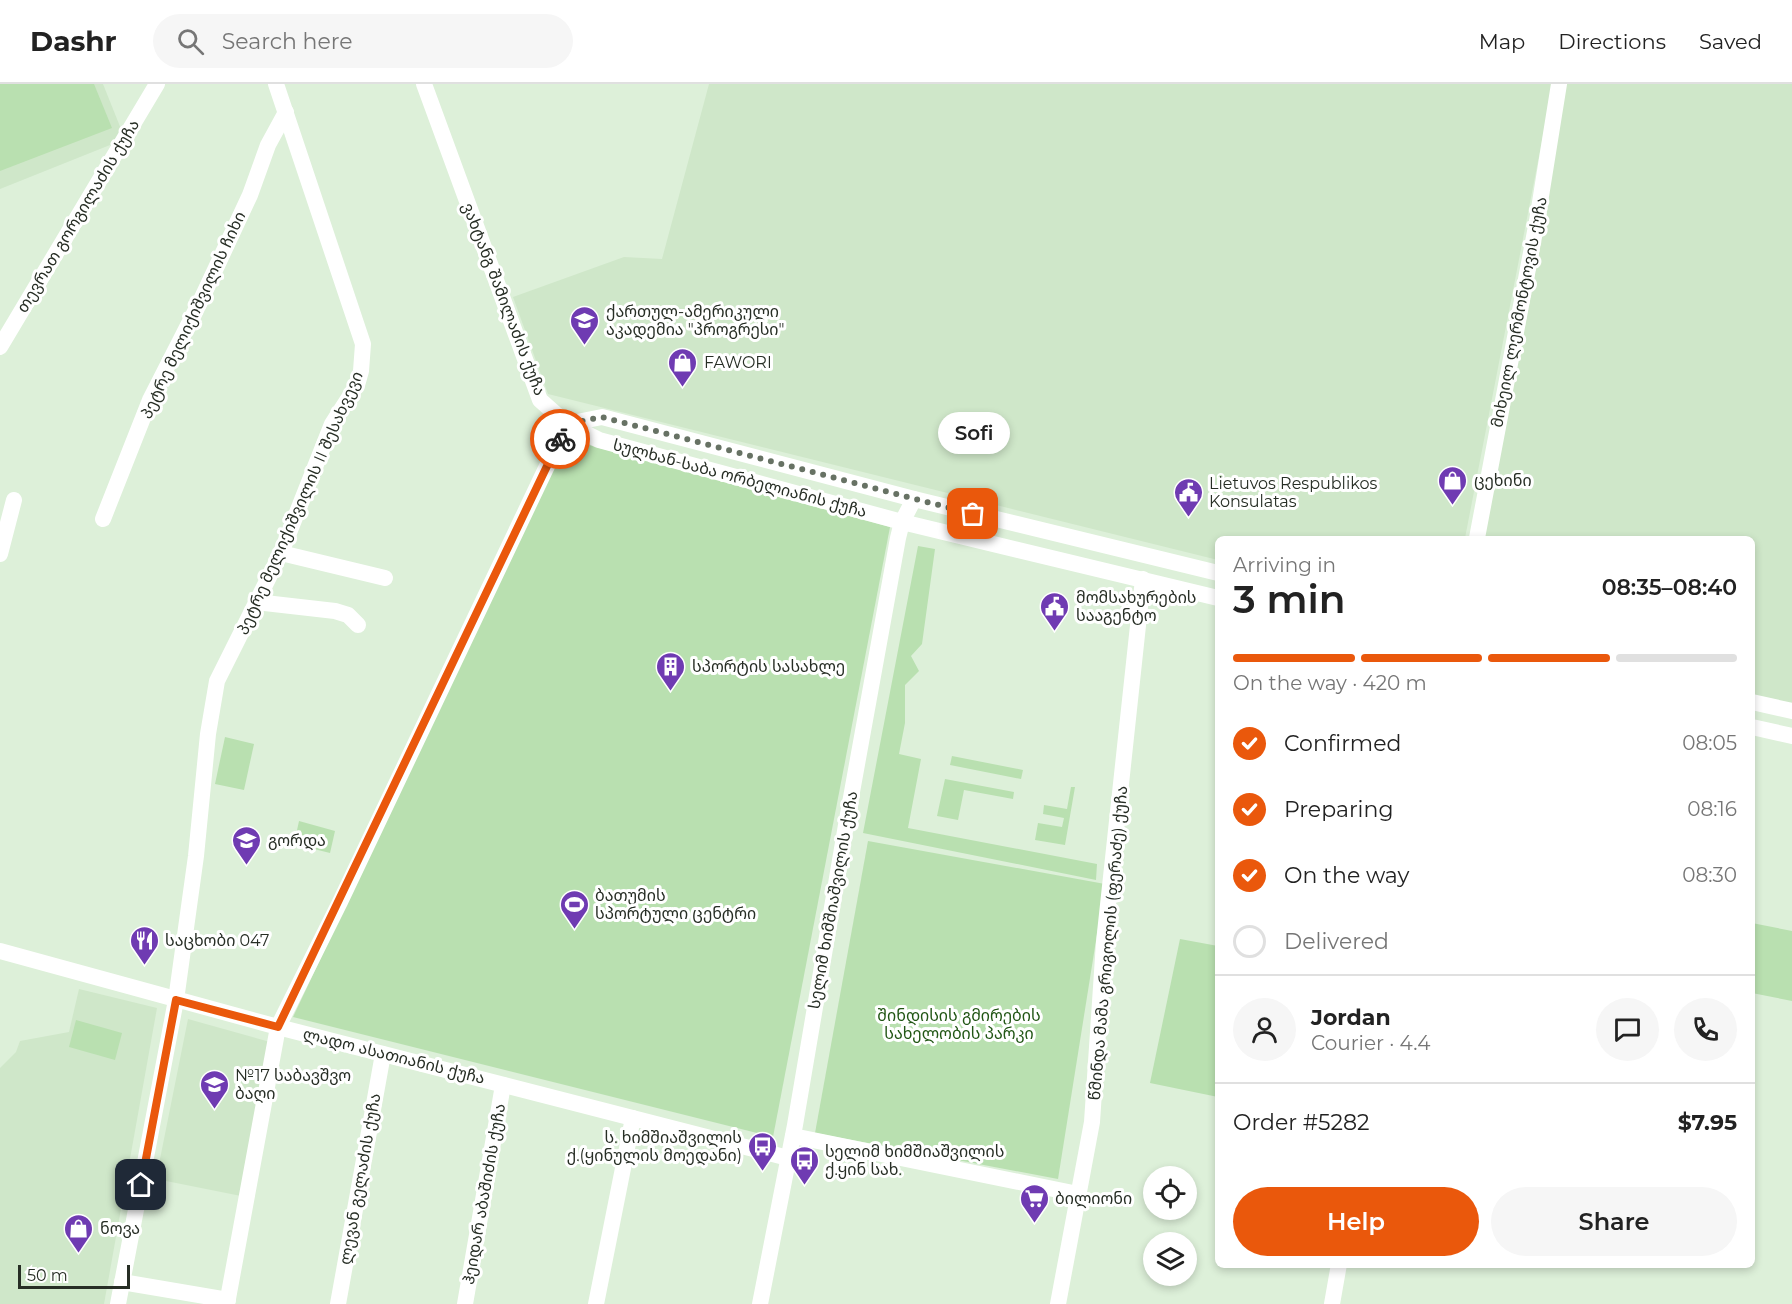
<!DOCTYPE html>
<html lang="en">
<head>
<meta charset="utf-8">
<style>
  body { margin:0; font-family:Montserrat,"Noto Sans Georgian",sans-serif; background:#f6f6f6; color:#222; height:100vh; display:flex; flex-direction:column; font-size:22px; white-space:nowrap }
  * { box-sizing:border-box; margin:0 }
  p { font-size:20px; color:#767676 }
  .icon { flex:none; width:33px; height:33px; fill:none; stroke:currentColor; stroke-width:2; stroke-linecap:round; stroke-linejoin:round }
  .map { position:relative; flex:1; overflow:hidden }
  .sheet { position:absolute; left:1215px; top:452px; width:540px; height:732px; display:flex; flex-direction:column; background:#fff; border-radius:9px; box-shadow:0 3px 9px #0003 }
  .sheet>* { flex:none }
  .tools { position:absolute; left:1143px; top:1082px; display:grid; gap:12px }
  .tools a { display:grid; place-items:center; width:54px; height:54px; border-radius:50%; background:#fff; box-shadow:0 3px 9px #0003; font-size:30px }
  .scale { position:absolute; left:18px; bottom:15px; width:112px; box-sizing:border-box; padding-left:6px; border:3px solid #272e25; border-top:0; font-size:16px; line-height:21px; white-space:nowrap; color:#272e25; -webkit-text-stroke:4px #fff; paint-order:stroke }
  .pin { position:absolute; display:grid; place-items:center; width:51px; height:51px; color:#fff; margin:-26px; border-radius:12px; box-shadow:0 3px 9px #0006 }
  .courier { position:absolute; display:grid; place-items:center; width:60px; height:60px; margin:-30px; border:4px solid #ea580c; border-radius:50%; background:#fff; color:#222; box-shadow:0 2px 8px #0007 }
  .bubble { position:absolute; height:42px; border-radius:21px; background:#fff; box-shadow:0 3px 9px #0003; font-size:20px; font-weight:600; line-height:42px; text-align:center }
  .summary em { font-style:normal; font-weight:600 }
  .summary div { display:flex; flex-direction:column-reverse }
  .summary { display:flex; align-items:center; justify-content:space-between; height:102px; padding:0 18px }
  h1 { font-size:39px; font-weight:600; line-height:45px }
  .bar { display:grid; grid-template-columns:repeat(4,1fr); gap:9px 6px; align-content:center; height:72px; padding:0 18px }
  .bar i { height:8px; border-radius:4px; background:#e0e0e0 }
  .bar .current { background:#ea580c }
  .bar p { grid-column:span 4 }
  .line { display:flex; align-items:center; gap:15px; padding:0 18px; border-top:2px solid #e0e0e0 }
  .line div { flex:1 }
  .round { display:grid; place-items:center; flex:none; width:63px; height:63px; border-radius:32px; background:#f6f6f6 }
  ol { padding:0 18px; list-style:none }
  li { display:flex; align-items:center; gap:18px; height:66px }
  li p { margin-inline-start:auto }
  li .icon { padding:6px; border-radius:50%; background:#ea580c; color:#fff; stroke-width:4 }
  li:last-child { color:#767676 }
  li i { width:33px; height:33px; border:3px solid #e0e0e0; border-radius:50% }
  .action { display:flex; gap:12px; margin-top:auto; padding:12px 18px }
  .action a { flex:1; height:69px; border-radius:36px; background:#ea580c; color:#fff; font-size:24px; font-weight:600; line-height:69px; text-align:center }
  .action a+a { background:#f6f6f6; color:#222 }
  header { display:flex; align-items:center; gap:36px; box-sizing:border-box; height:84px; padding:0 30px; background:#fff; border-bottom:2px solid #e0e0e0 }
  header strong { font-size:28px }
  nav { display:flex; gap:33px; margin-inline-start:auto; font-size:21px }
  .search { width:420px; height:54px; background:#f6f6f6; display:flex; align-items:center; gap:15px; box-sizing:border-box; padding:0 21px; border-radius:33px; color:#767676; font-size:22px }
  .map>svg:first-child { display:block }
  .built { fill:#cfe7c9 }
  .green { fill:#b9e0b0 }
  .lines { fill:none; stroke-linecap:round; stroke-linejoin:round }
  .minor { stroke:#fff; stroke-width:16 }
  .done { stroke:#677264; stroke-width:6; stroke-dasharray:0 10.8 }
  .route { stroke:#ea580c; stroke-width:8 }
  .labels { text-anchor:middle; dominant-baseline:central; stroke-width:6; stroke-linejoin:round; paint-order:stroke }
  .street-label { font-size:16px; fill:#272e25; stroke:#fff }
  .poi-label { font-size:16px; fill:#272e25; stroke:#fff; text-anchor:start }
  .park-label { font-size:16px; fill:#215614; stroke:#fff }
</style>
</head>
<body>
<header>
<strong>Dashr</strong>
<div class="search"><svg class="icon" aria-label="search" viewBox="0 0 24 24"><circle cx="10" cy="10" r="6"/><path d="M15 15l6 6"/></svg>Search here</div>
<nav><a>Map</a><a>Directions</a><a>Saved</a></nav>
</header>
<div class="map">
<svg width="1792" height="1220" viewBox="0 0 1792 1220">
  <rect width="100%" height="100%" fill="#ddf0d9"/>
  <g class="built">
    <path d="M0,0H103L125,55L0,105Z"/>
    <path d="M709,0H1553L1465,454H1218V476L548,310L513,213L624,173L662,175Z"/>
    <path d="M1566,0H1792V623L1752,613V454H1480Z"/>
    <path d="M79,905L157,924L104,1220H0V984L16,968L20,957L69,948Z"/>
    <path d="M188,935L270,958L241,1112L156,1095Z"/>
  </g>
  <g class="green">
    <path d="M0,0H94L112,44L0,87Z"/>
    <path d="M574,357L890,443L773,1053L293,933L563,362Z"/>
    <path d="M918,462L935,465L922,560L911,572L919,587L905,601V639L899,670L921,675L908,744L1097,780L1096,796L863,749Z"/>
    <path d="M225,653L254,660L244,706L215,700Z"/>
    <path d="M952,672L1023,686L1021,695L950,681Z"/>
    <path d="M945,695L1014,708L1013,715L964,706L958,736L937,732Z"/>
    <path d="M1071,703H1075L1065,761L1035,756L1038,739L1062,743L1064,734L1043,730L1044,721L1067,725Z"/>
    <path d="M299,737L335,747L330,769L294,760Z"/>
    <path d="M868,757L1105,800L1058,1095L815,1049Z"/>
    <path d="M1752,839L1792,847V917L1752,909Z"/>
    <path d="M1180,855L1218,862V1013L1150,999Z"/>
    <path d="M76,936L122,949L115,976L69,963Z"/>
  </g>
  <g class="lines">
    <g class="minor">
      <path d="M424,0L540,316L567,340L599,356L902,438L1218,514"/>
      <path d="M0,263L157,0"/>
      <path d="M567,340L602,333L914,415L1218,489"/>
      <path d="M103,435L150,316L201,216L250,111L268,61L286,28"/>
      <path d="M1477,454L1537,137L1559,0"/>
      <path d="M281,469L385,494"/>
      <path d="M0,470L14,416"/>
      <path d="M256,518L335,527L348,531L358,541"/>
      <path d="M1752,618L1792,627"/>
      <path d="M1752,643L1792,652"/>
      <path d="M0,867L278,943L788,1074"/>
      <path d="M793,1052L1078,1110"/>
      <path d="M122,1198L228,1216"/>
      <path d="M118,1220L176,916L196,772L208,650L217,597L281,469L332,340L357,301L361,287L363,260L276,0"/>
      <path d="M227,1220L278,943L340,818L567,340"/>
      <path d="M338,1220L383,970"/>
      <path d="M465,1220L503,1001"/>
      <path d="M596,1220L633,1034"/>
      <path d="M760,1220L795,1041L846,741L898,454L902,438L914,415"/>
      <path d="M1058,1220L1092,1038L1104,858L1143,495"/>
      <path d="M1332,1220L1339,1180"/>
    </g>
  </g>
  <g class="lines">
    <path class="done" d="M560,355L567,340L602,333L973,430"/>
    <path class="route" d="M141,1101L176,916L278,943L560,355"/>
  </g>
  <defs>
    <symbol id="school-pin" viewBox="-11 -11 22 30"><path d="M0 17L-7.5 6A9.5 9.5 0 1 1 7.5 6Z" fill="#6f3bb2" stroke="#fff"/><path d="M0-5L7-2L0 1L-7-2ZM-4 1L0 2.5L4 1V4Q0 6-4 4Z" fill="#fff"/></symbol>
    <symbol id="shop-pin" viewBox="-11 -11 22 30"><path d="M0 17L-7.5 6A9.5 9.5 0 1 1 7.5 6Z" fill="#6f3bb2" stroke="#fff"/><path d="M-5-2.5h2.3a2.7 3.5 0 0 1 5.4 0H5L5.5 6h-11ZM-1.5-2.5h3a1.5 2.3 0 0 0-3 0Z" fill="#fff"/></symbol>
    <symbol id="civic-pin" viewBox="-11 -11 22 30"><path d="M0 17L-7.5 6A9.5 9.5 0 1 1 7.5 6Z" fill="#6f3bb2" stroke="#fff"/><path d="M-.6-6.5H3V-4.5H.6V-3L4-1V1h2V6H-6V1h2V-1L-.6-3ZM-1.2 2.5V6h2.4V2.5Z" fill="#fff"/></symbol>
    <symbol id="building-pin" viewBox="-11 -11 22 30"><path d="M0 17L-7.5 6A9.5 9.5 0 1 1 7.5 6Z" fill="#6f3bb2" stroke="#fff"/><path d="M-4-6H4V6H1V3H-1V6H-4ZM-2.5-4.3h1.7v1.8h-1.7ZM.8-4.3h1.7v1.8H.8ZM-2.5-1h1.7V.8h-1.7ZM.8-1h1.7V.8H.8Z" fill="#fff"/></symbol>
    <symbol id="stadium-pin" viewBox="-11 -11 22 30"><path d="M0 17L-7.5 6A9.5 9.5 0 1 1 7.5 6Z" fill="#6f3bb2" stroke="#fff"/><path d="M0-5a6.5 5 0 1 0 0 10a6.5 5 0 1 0 0-10ZM-3.5-1.8h7v3.6h-7Z" fill="#fff"/></symbol>
    <symbol id="restaurant-pin" viewBox="-11 -11 22 30"><path d="M0 17L-7.5 6A9.5 9.5 0 1 1 7.5 6Z" fill="#6f3bb2" stroke="#fff"/><path d="M-5-6h1v4h1v-4h1v4h1v-4h1v5L-1.5 .5V6h-2V.5L-5-1ZM5-6V6H3V1.5H1.5Q1.5-4 5-6Z" fill="#fff"/></symbol>
    <symbol id="bus-pin" viewBox="-11 -11 22 30"><path d="M0 17L-7.5 6A9.5 9.5 0 1 1 7.5 6Z" fill="#6f3bb2" stroke="#fff"/><path d="M-5-6H5V4H4V6H2V4H-2V6H-4V4H-5ZM-3.5-4V0h7V-4ZM-3.5 1.2v1.5H-2V1.2ZM2 1.2v1.5H3.5V1.2Z" fill="#fff"/></symbol>
    <symbol id="supermarket-pin" viewBox="-11 -11 22 30"><path d="M0 17L-7.5 6A9.5 9.5 0 1 1 7.5 6Z" fill="#6f3bb2" stroke="#fff"/><path d="M-6-5.5h2.5l.6 2H6L4.5 2H-2.5L-4.4-4H-6ZM-1.5 3.2a1.3 1.3 0 1 0 .1 0ZM3 3.2a1.3 1.3 0 1 0 .1 0Z" fill="#fff"/></symbol>
  </defs>
  <g fill-rule="evenodd">
    <use href="#school-pin" x="568" y="220" width="33" height="45"/>
    <use href="#shop-pin" x="666" y="262" width="33" height="45"/>
    <use href="#shop-pin" x="1436" y="380" width="33" height="45"/>
    <use href="#civic-pin" x="1172" y="392" width="33" height="45"/>
    <use href="#civic-pin" x="1038" y="506" width="33" height="45"/>
    <use href="#building-pin" x="654" y="566" width="33" height="45"/>
    <use href="#school-pin" x="230" y="740" width="33" height="45"/>
    <use href="#stadium-pin" x="558" y="804" width="33" height="45"/>
    <use href="#restaurant-pin" x="128" y="840" width="33" height="45"/>
    <use href="#school-pin" x="198" y="984" width="33" height="45"/>
    <use href="#bus-pin" x="746" y="1046" width="33" height="45"/>
    <use href="#bus-pin" x="788" y="1060" width="33" height="45"/>
    <use href="#supermarket-pin" x="1018" y="1098" width="33" height="45"/>
    <use href="#shop-pin" x="62" y="1128" width="33" height="45"/>
  </g>
  <g class="labels">
    <g class="street-label">
      <text transform="translate(78 132) rotate(-59)">თევრათ გორგილაძის ქუჩა</text>
      <text transform="translate(504 215) rotate(69)">ვახტანგ შამილაძის ქუჩა</text>
      <text transform="translate(1519 228) rotate(-79)">მიხეილ ლერმონტოვის ქუჩა</text>
      <text transform="translate(193 231) rotate(-65)">პეტრე მელიქიშვილის ჩიხი</text>
      <text transform="translate(740 394) rotate(15)">სულხან-საბა ორბელიანის ქუჩა</text>
      <text transform="translate(300 419) rotate(-66)">პეტრე მელიქიშვილის II შესახვევი</text>
      <text transform="translate(833 816) rotate(-80)">სელიმ ხიმშიაშვილის ქუჩა</text>
      <text transform="translate(1108 859) rotate(-85)">წმინდა მამა გრიგოლის (ფერაძე) ქუჩა</text>
      <text transform="translate(394 972) rotate(14)">ლადო ასათიანის ქუჩა</text>
      <text transform="translate(360 1095) rotate(-80)">ლევან გელაძის ქუჩა</text>
      <text transform="translate(484 1110) rotate(-80)">ჰეიდარ აბაშიძის ქუჩა</text>
    </g>
    <g class="poi-label">
      <text x="606" y="227">ქართულ-ამერიკული<tspan x="606" dy="18">აკადემია "პროგრესი"</tspan></text>
      <text x="704" y="278">FAWORI</text>
      <text x="1474" y="396">ცეხინი</text>
      <text x="1209" y="399">Lietuvos Respublikos<tspan x="1209" dy="18">Konsulatas</tspan></text>
      <text x="1076" y="513">მომსახურების<tspan x="1076" dy="18">სააგენტო</tspan></text>
      <text x="692" y="582">სპორტის სასახლე</text>
      <text x="268" y="756">გორდა</text>
      <text x="595" y="811">ბათუმის<tspan x="595" dy="18">სპორტული ცენტრი</tspan></text>
      <text x="165" y="856">საცხობი 047</text>
      <text x="235" y="991">№17 საბავშვო<tspan x="235" dy="18">ბაღი</tspan></text>
      <text x="742" y="1053" text-anchor="end">ს. ხიმშიაშვილის<tspan x="742" dy="18">ქ.(ყინულის მოედანი)</tspan></text>
      <text x="825" y="1067">სელიმ ხიმშიაშვილის<tspan x="825" dy="18">ქ.ყინ სახ.</tspan></text>
      <text x="1055" y="1114">ბილიონი</text>
      <text x="100" y="1144">ნოვა</text>
    </g>
    <g class="park-label">
      <text x="959" y="931">შინდისის გმირების<tspan x="959" dy="18">სახელობის პარკი</tspan></text>
    </g>
  </g>
</svg>
<div class="tools">
<a><svg class="icon" aria-label="locate" viewBox="0 0 24 24"><circle cx="12" cy="12" r="6"/><path d="M12 2v4M12 18v4M2 12h4M18 12h4"/></svg></a>
<a><svg class="icon" aria-label="layers" viewBox="0 0 24 24"><path d="M12 4l9 5-9 5-9-5zM3 14l9 5 9-5"/></svg></a>
</div>
<div class="scale">50 m</div>
<div class="pin" style="left:973px;top:430px;background:#ea580c"><svg class="icon" aria-label="bag" viewBox="0 0 24 24"><path d="M5 8h14l-1 12H6zM9 8a3 3 0 0 1 6 0"/></svg></div>
<div class="pin" style="left:141px;top:1101px;background:#1f2937"><svg class="icon" aria-label="home" viewBox="0 0 24 24"><path d="M3 11l9-7 9 7M6 9v11h12V9"/></svg></div>
<div class="courier" style="left:560px;top:355px"><svg class="icon" aria-label="bike" viewBox="0 0 24 24"><circle cx="6" cy="16" r="4"/><circle cx="18" cy="16" r="4"/><path d="M6 16l4-8h5l3 8M10 8l3 8H6M13 5h3"/></svg></div>
<div class="bubble" style="left:938px;top:328px;width:72px">Sofi</div>
<section class="sheet">
<div class="summary"><div><h1>3 min</h1><p>Arriving in</p></div><em>08:35–08:40</em></div>
<div class="bar"><i class="current"></i><i class="current"></i><i class="current"></i><i></i><p>On the way · 420 m</p></div>
<ol>
<li><svg class="icon" aria-label="check" viewBox="0 0 24 24"><path d="M5 12l5 5 9-10"/></svg>Confirmed<p>08:05</p></li>
<li><svg class="icon" aria-label="check" viewBox="0 0 24 24"><path d="M5 12l5 5 9-10"/></svg>Preparing<p>08:16</p></li>
<li><svg class="icon" aria-label="check" viewBox="0 0 24 24"><path d="M5 12l5 5 9-10"/></svg>On the way<p>08:30</p></li>
<li><i></i>Delivered</li>
</ol>
<div class="line" style="height:108px"><a class="round"><svg class="icon" aria-label="person" viewBox="0 0 24 24"><circle cx="12" cy="8" r="4"/><path d="M4 21q1-7 8-7t8 7"/></svg></a><div><b>Jordan</b><p>Courier · 4.4</p></div><a class="round"><svg class="icon" aria-label="chat" viewBox="0 0 24 24"><path d="M4 5h16v11H9l-5 4z"/></svg></a><a class="round"><svg class="icon" aria-label="phone" viewBox="0 0 24 24"><path d="M5 4h4l2 5-3 2q2 4 5 5l2-3 5 2v4C11 20 4 13 5 4z"/></svg></a></div>
<div class="line" style="height:78px"><div>Order #5282</div><b>$7.95</b></div>
<div class="action"><a>Help</a><a>Share</a></div>
</section>
</div>
</body>
</html>
